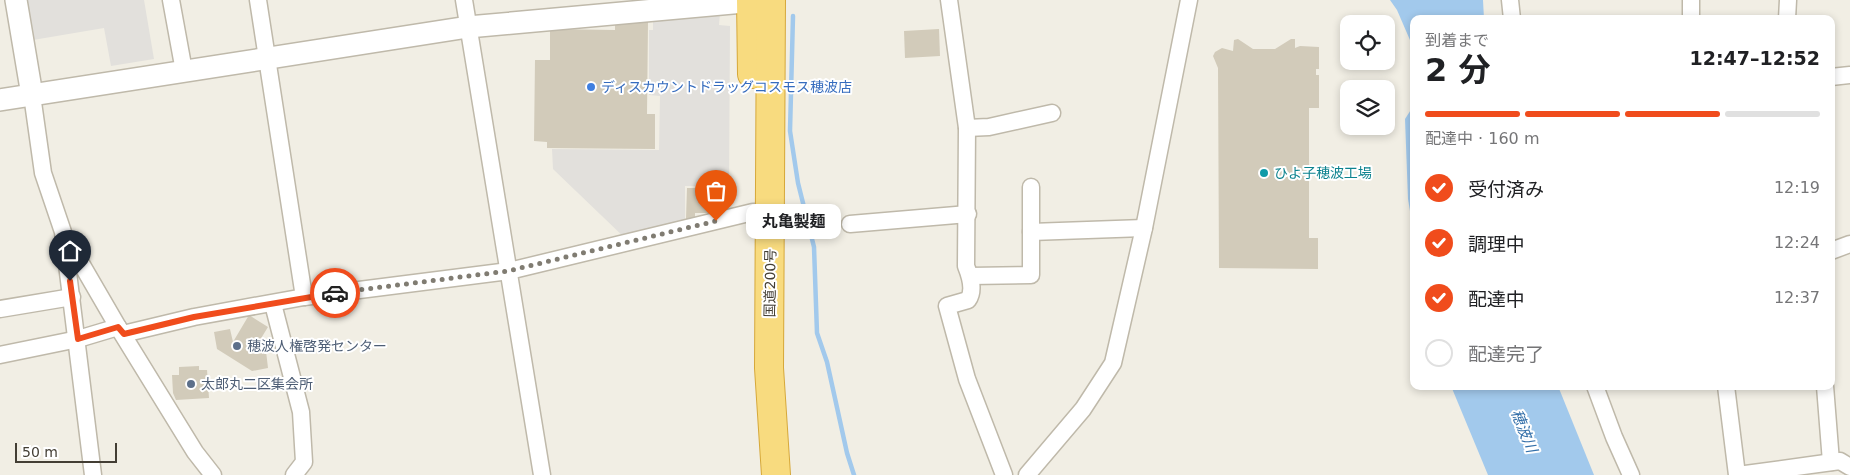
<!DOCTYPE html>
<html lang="ja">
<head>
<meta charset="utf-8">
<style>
  body { margin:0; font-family:"DejaVu Sans","Noto Sans JP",sans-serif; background:#f6f6f6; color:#202124; height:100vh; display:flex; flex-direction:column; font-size:19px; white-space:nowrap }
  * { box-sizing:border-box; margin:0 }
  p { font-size:16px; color:#757577 }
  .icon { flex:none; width:28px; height:28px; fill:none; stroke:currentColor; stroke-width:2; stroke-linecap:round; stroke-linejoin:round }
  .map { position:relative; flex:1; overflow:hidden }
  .side { position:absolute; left:1410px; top:15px; width:425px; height:375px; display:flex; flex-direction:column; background:#fff; border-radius:10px; box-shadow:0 2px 8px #0003 }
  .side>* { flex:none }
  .fabs { position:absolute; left:1340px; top:15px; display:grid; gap:10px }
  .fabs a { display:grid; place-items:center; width:55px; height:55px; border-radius:10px; background:#fff; box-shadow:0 2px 8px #0003; font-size:25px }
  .scale { position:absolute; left:15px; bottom:12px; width:102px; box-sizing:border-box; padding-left:5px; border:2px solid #433e34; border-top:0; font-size:14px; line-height:18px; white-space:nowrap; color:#433e34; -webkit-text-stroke:4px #fff; paint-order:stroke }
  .pin { position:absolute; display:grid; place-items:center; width:42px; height:42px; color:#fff; margin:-51px -21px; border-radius:50% 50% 50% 0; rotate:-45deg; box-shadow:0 0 5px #0007 }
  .pin .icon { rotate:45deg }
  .courier { position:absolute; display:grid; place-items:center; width:50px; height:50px; margin:-25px; border:4px solid #f04c1c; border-radius:50%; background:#fff; color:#222; box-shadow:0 1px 6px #0007 }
  .bubble { position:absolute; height:35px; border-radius:10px; background:#fff; box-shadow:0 2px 8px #0003; font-size:16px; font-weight:700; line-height:35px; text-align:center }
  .head em { font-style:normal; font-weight:700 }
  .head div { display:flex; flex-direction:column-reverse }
  .head { display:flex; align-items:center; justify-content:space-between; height:85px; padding:0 15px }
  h1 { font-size:32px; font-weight:700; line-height:38px }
  .bar { display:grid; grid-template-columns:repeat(4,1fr); gap:8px 5px; align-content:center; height:60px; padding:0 15px }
  .bar i { height:6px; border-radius:4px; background:#e0e0e0 }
  .bar .active { background:#f04c1c }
  .bar p { grid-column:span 4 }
  ol { padding:0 15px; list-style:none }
  li { display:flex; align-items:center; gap:15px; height:55px }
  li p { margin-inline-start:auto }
  li .icon { padding:5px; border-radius:50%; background:#f04c1c; color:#fff; stroke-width:4 }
  li:last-child { color:#757577 }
  li i { width:28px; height:28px; border:2px solid #e0e0e0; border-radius:50% }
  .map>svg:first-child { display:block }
  .parking { fill:#e2e0dc }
  .water { fill:#a2c9ec }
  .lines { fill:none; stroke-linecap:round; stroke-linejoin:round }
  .stream { stroke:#a2c9ec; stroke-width:4.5 }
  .building { fill:#d2cbba }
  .minor-casing { stroke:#bfb9aa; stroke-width:19 }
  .tertiary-casing { stroke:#bfb9aa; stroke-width:24 }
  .trunk-casing { stroke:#d6a83a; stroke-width:30 }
  .minor { stroke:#fff; stroke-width:16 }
  .tertiary { stroke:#fff; stroke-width:21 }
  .trunk { stroke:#f8db7f; stroke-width:28 }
  .done { stroke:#807c72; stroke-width:5; stroke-dasharray:0 9 }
  .route { stroke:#f04c1c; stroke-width:6 }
  .shop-dot { fill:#3f7fe0; stroke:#fff; stroke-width:2 }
  .culture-dot { fill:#0f9aa8; stroke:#fff; stroke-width:2 }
  .service-dot { fill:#5c6f8a; stroke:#fff; stroke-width:2 }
  .labels { text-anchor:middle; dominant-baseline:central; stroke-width:4; stroke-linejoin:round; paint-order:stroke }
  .shop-label { font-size:14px; fill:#366cbe; stroke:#fff; text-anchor:start }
  .culture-label { font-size:14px; fill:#0d838f; stroke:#fff; text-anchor:start }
  .street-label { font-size:14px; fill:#433e34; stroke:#fff }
  .service-label { font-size:14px; fill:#4e5e75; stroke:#fff; text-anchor:start }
  .water-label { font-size:15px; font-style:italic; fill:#336fa9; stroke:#fff }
</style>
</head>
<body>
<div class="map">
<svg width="1850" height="475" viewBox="0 0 1850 475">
  <rect width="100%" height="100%" fill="#f1eee4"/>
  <g class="parking">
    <path d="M26,0H144L154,59L111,66L104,28L33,40Z"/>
    <path d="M720,13L719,25L730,26L729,186H685V225L627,240L553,169L552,149L659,150L660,96L649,95V30H653V18Z"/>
  </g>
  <g class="water">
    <path d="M1390,0H1483L1484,19H1414V58L1413,47L1397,10Z"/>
    <path d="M1414,105V235L1408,199L1405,119Z"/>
    <path d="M1451,386H1558L1594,475H1488Z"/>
  </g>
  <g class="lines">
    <path class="stream" d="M793,16L790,131L798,183L814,247L817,333L827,362L847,453L854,475"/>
  </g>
  <g class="building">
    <path d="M615,22H648L647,114H655V149L547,148V142L534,141L535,60H550V29L615,30Z"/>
    <path d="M939,29L940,56L905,58L904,31Z"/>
    <path d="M1238,39L1253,49H1275L1291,39H1295V48L1300,46L1319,47V69H1316V75H1319V108H1309V238H1318V269L1219,268L1218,68L1213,56L1215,52L1222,48L1233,51L1234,40Z"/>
    <path d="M687,188H724V213L711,212V217H707V213H695V219H686Z"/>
    <path d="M249,315L268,327L252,353L266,351L268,368L252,371L217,349L214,332L230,329L233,342Z"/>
    <path d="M199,366V370H207L209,398L176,400L173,393L172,375H179V367Z"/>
  </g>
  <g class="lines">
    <defs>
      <g id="minor">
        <path d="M171,0L184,71"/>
        <path d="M258,0L304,297"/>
        <path d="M464,0L542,475"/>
        <path d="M949,0L967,128L966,266C970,276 975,290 968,300L947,306L967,379L1004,475"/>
        <path d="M1510,0L1512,19"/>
        <path d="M1691,19V0"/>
        <path d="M1787,19L1788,0"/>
        <path d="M1831,77L1850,75"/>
        <path d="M32,95L43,173L63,232L93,475"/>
        <path d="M967,128L989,127L1052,113"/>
        <path d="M850,224L968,214"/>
        <path d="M1031,232L1144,228"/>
        <path d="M68,241L118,327L195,452L213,475"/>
        <path d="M1831,251L1850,244"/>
        <path d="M970,276L1031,275V187"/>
        <path d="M273,304L301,412L304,462L294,475"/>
        <path d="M0,309L72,297"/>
        <path d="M123,334L194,317L304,297L509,271L753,212H770"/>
        <path d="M0,355L78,339L118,327"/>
        <path d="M1595,386L1614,437L1631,475"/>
        <path d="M1726,386L1737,475"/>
        <path d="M1825,386L1831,462"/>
        <path d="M1027,475L1083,409L1113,363L1144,228L1189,0"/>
        <path d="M1738,475L1840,461L1850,467"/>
      </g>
      <g id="tertiary">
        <path d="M16,0L32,95"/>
        <path d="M0,100L468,27L765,0"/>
      </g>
      <g id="trunk">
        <path d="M751,0L752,74"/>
        <path d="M771,0L769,368L776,475"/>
      </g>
    </defs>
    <use href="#minor" class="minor-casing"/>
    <use href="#tertiary" class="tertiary-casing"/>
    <use href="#trunk" class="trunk-casing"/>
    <use href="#minor" class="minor"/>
    <use href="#tertiary" class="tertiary"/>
    <use href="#trunk" class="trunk"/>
  </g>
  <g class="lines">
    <path class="done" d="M335,293L508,271L716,221"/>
    <path class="route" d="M70,281L78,339L118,327L124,334L194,317L335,293"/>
  </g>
  <circle class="shop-dot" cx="591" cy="87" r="5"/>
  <circle class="culture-dot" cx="1264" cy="173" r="5"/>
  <g class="service-dot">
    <circle cx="237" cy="346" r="5"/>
    <circle cx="191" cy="384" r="5"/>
  </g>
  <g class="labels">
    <g class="shop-label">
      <text x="601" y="87">ディスカウントドラッグコスモス穂波店</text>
    </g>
    <g class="culture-label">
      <text x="1274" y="173">ひよ子穂波工場</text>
    </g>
    <g class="street-label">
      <text transform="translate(770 283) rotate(-89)">国道200号</text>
    </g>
    <g class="service-label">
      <text x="247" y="346">穂波人権啓発センター</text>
      <text x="201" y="384">太郎丸二区集会所</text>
    </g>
    <g class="water-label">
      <text transform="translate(1524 431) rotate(68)">穂波川</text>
    </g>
  </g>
</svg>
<div class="fabs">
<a><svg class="icon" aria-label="locate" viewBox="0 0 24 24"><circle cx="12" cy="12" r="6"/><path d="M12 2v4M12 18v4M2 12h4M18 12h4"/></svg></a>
<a><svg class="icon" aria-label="layers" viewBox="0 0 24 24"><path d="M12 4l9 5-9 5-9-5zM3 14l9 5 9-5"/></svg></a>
</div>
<div class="scale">50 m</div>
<div class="pin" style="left:716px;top:221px;background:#ea580c"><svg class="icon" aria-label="bag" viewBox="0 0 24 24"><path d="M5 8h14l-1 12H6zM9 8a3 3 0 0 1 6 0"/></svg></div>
<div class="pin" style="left:70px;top:281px;background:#1f2937"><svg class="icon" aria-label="home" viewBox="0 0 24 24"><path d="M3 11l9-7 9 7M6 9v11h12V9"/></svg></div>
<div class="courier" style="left:335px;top:293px"><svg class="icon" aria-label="car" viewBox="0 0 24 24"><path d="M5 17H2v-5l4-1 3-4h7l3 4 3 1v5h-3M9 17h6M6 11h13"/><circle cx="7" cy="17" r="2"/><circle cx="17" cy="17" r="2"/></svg></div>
<div class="bubble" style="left:746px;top:204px;width:95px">丸亀製麺</div>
<section class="side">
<div class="head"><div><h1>2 分</h1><p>到着まで</p></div><em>12:47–12:52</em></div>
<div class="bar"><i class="active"></i><i class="active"></i><i class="active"></i><i></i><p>配達中 · 160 m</p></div>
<ol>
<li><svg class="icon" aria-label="check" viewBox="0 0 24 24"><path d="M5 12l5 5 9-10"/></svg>受付済み<p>12:19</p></li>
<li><svg class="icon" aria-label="check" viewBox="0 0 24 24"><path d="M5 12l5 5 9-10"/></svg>調理中<p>12:24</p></li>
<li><svg class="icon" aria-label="check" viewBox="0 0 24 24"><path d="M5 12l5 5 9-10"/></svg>配達中<p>12:37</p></li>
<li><i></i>配達完了</li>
</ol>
</section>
</div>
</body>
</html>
